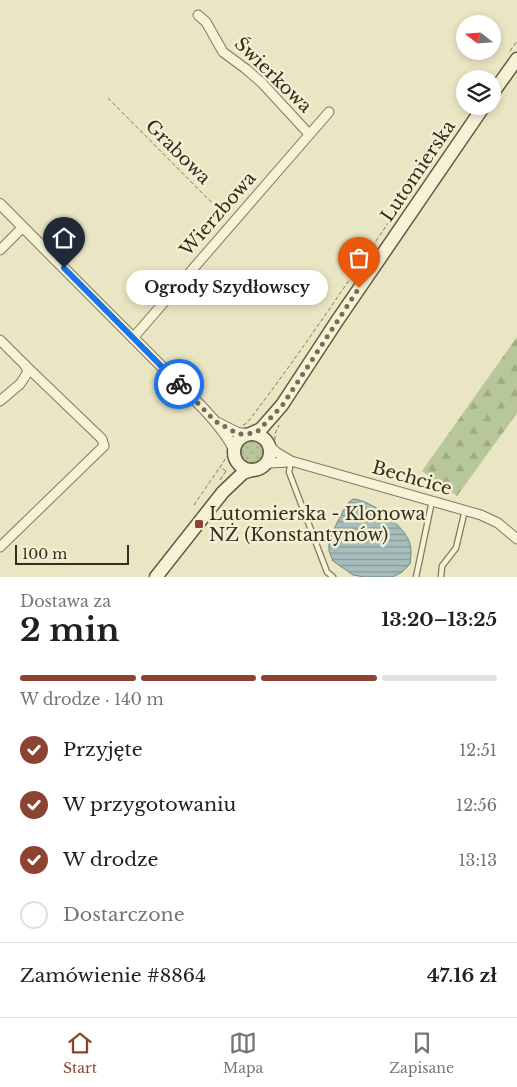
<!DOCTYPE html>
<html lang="pl">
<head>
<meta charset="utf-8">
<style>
  body { margin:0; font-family:"Libre Baskerville",serif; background:#f2f2f2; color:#202124; height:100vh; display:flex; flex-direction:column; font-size:19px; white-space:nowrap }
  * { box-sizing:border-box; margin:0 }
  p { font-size:16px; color:#757577 }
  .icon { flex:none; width:28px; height:28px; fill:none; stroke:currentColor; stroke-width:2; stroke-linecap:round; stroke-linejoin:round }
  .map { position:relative; height:577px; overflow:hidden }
  .sheet { display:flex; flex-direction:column; background:#fff; flex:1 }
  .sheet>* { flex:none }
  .needle { width:32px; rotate:287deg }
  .fabs { position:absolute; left:456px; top:15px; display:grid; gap:10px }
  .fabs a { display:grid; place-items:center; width:45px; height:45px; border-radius:50%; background:#fff; box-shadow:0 2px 8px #0003; font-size:25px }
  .scale { position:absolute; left:15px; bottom:12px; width:114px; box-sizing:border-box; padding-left:5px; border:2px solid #342d1f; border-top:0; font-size:14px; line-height:18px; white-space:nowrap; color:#342d1f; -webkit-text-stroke:4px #f2efd3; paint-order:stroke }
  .pin { position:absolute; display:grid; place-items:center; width:42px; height:42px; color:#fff; margin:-51px -21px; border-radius:50% 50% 50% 0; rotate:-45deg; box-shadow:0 0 5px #0007 }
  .pin .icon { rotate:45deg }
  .courier { position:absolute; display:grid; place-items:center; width:50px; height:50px; margin:-25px; border:4px solid #1a73e8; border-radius:50%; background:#fff; color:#222; box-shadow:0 1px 6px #0007 }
  .bubble { position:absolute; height:35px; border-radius:18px; background:#fff; box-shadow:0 2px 8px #0003; font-size:16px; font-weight:800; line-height:35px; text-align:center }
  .overview em { font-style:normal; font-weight:800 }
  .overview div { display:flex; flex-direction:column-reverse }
  .overview { display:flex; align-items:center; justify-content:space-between; height:85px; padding:0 20px }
  h1 { font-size:32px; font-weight:800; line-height:38px }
  .bar { display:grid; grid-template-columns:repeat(4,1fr); gap:8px 5px; align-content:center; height:60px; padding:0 20px }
  .bar i { height:6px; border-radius:4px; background:#e0e0e0 }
  .bar .current { background:#8c4332 }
  .bar p { grid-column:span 4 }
  .line { display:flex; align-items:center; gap:12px; padding:0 20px; border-top:1px solid #e0e0e0 }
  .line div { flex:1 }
  ol { padding:0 20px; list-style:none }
  li { display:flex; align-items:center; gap:15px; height:55px }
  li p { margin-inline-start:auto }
  li .icon { padding:5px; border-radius:50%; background:#8c4332; color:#fff; stroke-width:4 }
  li:last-child { color:#757577 }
  li i { width:28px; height:28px; border:2px solid #e0e0e0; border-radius:50% }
  .tab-bar { display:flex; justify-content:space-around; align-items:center; height:70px; border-top:1px solid #e0e0e0; background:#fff; font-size:14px; color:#757577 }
  .tab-bar a { display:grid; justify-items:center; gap:2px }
  .tab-bar .current { color:#8c4332 }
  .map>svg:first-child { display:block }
  .grass { fill:url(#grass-dots) }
  .forest { fill:url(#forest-firs) }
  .water { fill:url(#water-rules); stroke:#6d8a89 }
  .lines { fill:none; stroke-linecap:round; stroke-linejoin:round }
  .service-casing { stroke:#82785c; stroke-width:7 }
  .minor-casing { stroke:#82785c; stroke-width:11 }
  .tertiary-casing { stroke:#82785c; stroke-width:12 }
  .secondary-casing { stroke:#645940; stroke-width:15 }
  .path { stroke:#82785c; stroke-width:1; stroke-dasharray:4 2.5; stroke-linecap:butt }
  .service { stroke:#f5f2d7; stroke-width:4.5 }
  .minor { stroke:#f5f2d7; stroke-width:9 }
  .tertiary { stroke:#f5f2d7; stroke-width:10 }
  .secondary { stroke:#f5f2d7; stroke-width:12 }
  .done { stroke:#746e59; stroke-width:5; stroke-dasharray:0 9 }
  .route { stroke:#1a73e8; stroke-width:6 }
  .poi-dot { fill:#8c4332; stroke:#f2efd3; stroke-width:2 }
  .labels { text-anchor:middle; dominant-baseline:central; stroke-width:5; stroke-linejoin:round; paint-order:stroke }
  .street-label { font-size:18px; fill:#342d1f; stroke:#f2efd3 }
  .poi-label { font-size:18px; fill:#342d1f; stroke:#f2efd3; text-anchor:start }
</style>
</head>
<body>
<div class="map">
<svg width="517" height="577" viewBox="0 0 517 577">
  <defs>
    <pattern id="grass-dots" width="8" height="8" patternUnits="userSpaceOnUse" patternTransform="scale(1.25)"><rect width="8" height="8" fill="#b8c799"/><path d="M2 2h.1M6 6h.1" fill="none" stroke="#9fab83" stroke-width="1.8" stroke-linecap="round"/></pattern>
    <pattern id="forest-firs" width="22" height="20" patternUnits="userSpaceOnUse" patternTransform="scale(1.25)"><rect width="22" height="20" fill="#b8c799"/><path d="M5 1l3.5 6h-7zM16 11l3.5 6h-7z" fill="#9fab83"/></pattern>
    <pattern id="water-rules" width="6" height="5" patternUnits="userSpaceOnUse" patternTransform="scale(1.25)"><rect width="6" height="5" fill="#a6bdbb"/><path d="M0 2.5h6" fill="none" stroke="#889a97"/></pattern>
  </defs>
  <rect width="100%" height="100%" fill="#eae6c4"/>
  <circle class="grass" cx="252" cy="452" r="12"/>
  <path class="forest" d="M517,337V413L457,496L422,471Z"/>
  <path class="water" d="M353,499C371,500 402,524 409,541C412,548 411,556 410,564L402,572L393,577H364L353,575L333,561L329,551V543L332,533L343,511L349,502Z"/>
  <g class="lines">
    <defs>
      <g id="service">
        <path d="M291,461L289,472L327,572L333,577"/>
        <path d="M416,577L432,501"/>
        <path d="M441,577L442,566L456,548L465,510"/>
      </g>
      <g id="minor">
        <path d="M198,15L206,22L223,52L246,69L262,83L309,134"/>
        <path d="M0,250L23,227"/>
        <path d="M133,338L329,112"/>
        <path d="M0,340L25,365L28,372L20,384L0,401"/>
        <path d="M269,445L276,452L291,461L481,515L498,523L517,539"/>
        <path d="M264,465C273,461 282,464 291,461"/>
        <path d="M0,547L104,446L102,439L25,365"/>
      </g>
      <g id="tertiary">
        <path d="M0,204L203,408C213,419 228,435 234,450"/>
        <path d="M218,423L238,433L247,434"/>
      </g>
      <g id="secondary">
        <path d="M492,94L517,59"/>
        <path d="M252,433L261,429L282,405L337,321L484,106"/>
        <circle cx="252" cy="452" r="18"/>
        <path d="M156,577L223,492L243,473L252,470"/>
      </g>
    </defs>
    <use href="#service" class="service-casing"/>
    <use href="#minor" class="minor-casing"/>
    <use href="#tertiary" class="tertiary-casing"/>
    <use href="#secondary" class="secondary-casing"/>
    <g class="path">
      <path d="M510,51L517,41"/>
      <path d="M108,98L226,217"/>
      <path d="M243,425L247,423C321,327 385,223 457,126"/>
      <path d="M275,440V434L279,425"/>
      <path d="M226,471L220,467L228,455"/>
      <path d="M220,480L226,471"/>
      <path d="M194,505L220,467"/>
    </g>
    <use href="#service" class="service"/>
    <use href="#minor" class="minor"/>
    <use href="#tertiary" class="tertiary"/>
    <use href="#secondary" class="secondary"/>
  </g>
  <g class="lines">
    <path class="done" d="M179,384L215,421L238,434H248L257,432L282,406L359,288"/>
    <path class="route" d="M64,268L179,384"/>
  </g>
  <rect class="poi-dot" x="194" y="519" width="10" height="10" rx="2.5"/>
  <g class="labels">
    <g class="street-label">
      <text transform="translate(273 75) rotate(44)">Świerkowa</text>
      <text transform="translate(178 152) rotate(45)">Grabowa</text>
      <text transform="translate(418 171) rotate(-56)">Lutomierska</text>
      <text transform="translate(218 214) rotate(-49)">Wierzbowa</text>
      <text transform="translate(412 478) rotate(16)">Bechcice</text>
    </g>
    <g class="poi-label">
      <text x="209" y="514">Lutomierska - Klonowa<tspan x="209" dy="21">NŻ (Konstantynów)</tspan></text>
    </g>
  </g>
</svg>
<div class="fabs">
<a><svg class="needle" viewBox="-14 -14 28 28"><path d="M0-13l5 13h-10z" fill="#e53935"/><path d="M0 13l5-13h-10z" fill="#757577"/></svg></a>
<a><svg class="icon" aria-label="layers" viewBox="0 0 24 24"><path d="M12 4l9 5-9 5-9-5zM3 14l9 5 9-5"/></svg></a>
</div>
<div class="scale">100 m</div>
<div class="pin" style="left:359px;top:288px;background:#ea580c"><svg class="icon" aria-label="bag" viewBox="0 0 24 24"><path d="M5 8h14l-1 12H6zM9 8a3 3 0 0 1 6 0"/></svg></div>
<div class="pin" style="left:64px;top:268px;background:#1f2937"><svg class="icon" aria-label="home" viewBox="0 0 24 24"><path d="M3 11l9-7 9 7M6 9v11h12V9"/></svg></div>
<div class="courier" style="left:179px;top:384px"><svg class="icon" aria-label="bike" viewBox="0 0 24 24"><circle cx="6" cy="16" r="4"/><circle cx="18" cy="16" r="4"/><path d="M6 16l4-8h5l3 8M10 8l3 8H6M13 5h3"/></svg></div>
<div class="bubble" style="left:126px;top:270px;width:202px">Ogrody Szydłowscy</div>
</div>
<section class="sheet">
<div class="overview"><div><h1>2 min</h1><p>Dostawa za</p></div><em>13:20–13:25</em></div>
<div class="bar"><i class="current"></i><i class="current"></i><i class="current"></i><i></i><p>W drodze · 140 m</p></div>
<ol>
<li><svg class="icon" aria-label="check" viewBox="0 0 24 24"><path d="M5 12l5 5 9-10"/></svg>Przyjęte<p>12:51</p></li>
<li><svg class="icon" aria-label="check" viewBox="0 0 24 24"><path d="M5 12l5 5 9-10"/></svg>W przygotowaniu<p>12:56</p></li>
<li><svg class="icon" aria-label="check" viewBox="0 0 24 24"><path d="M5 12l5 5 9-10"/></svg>W drodze<p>13:13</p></li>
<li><i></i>Dostarczone</li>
</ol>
<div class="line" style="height:65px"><div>Zamówienie #8864</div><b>47.16 zł</b></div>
</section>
<nav class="tab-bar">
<a class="current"><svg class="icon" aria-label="home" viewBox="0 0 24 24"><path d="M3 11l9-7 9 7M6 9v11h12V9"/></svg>Start</a>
<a><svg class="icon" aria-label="map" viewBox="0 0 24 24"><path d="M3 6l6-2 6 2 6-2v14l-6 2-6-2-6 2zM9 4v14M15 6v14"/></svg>Mapa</a>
<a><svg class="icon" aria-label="saved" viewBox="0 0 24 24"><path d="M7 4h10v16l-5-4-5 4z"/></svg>Zapisane</a>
</nav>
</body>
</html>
